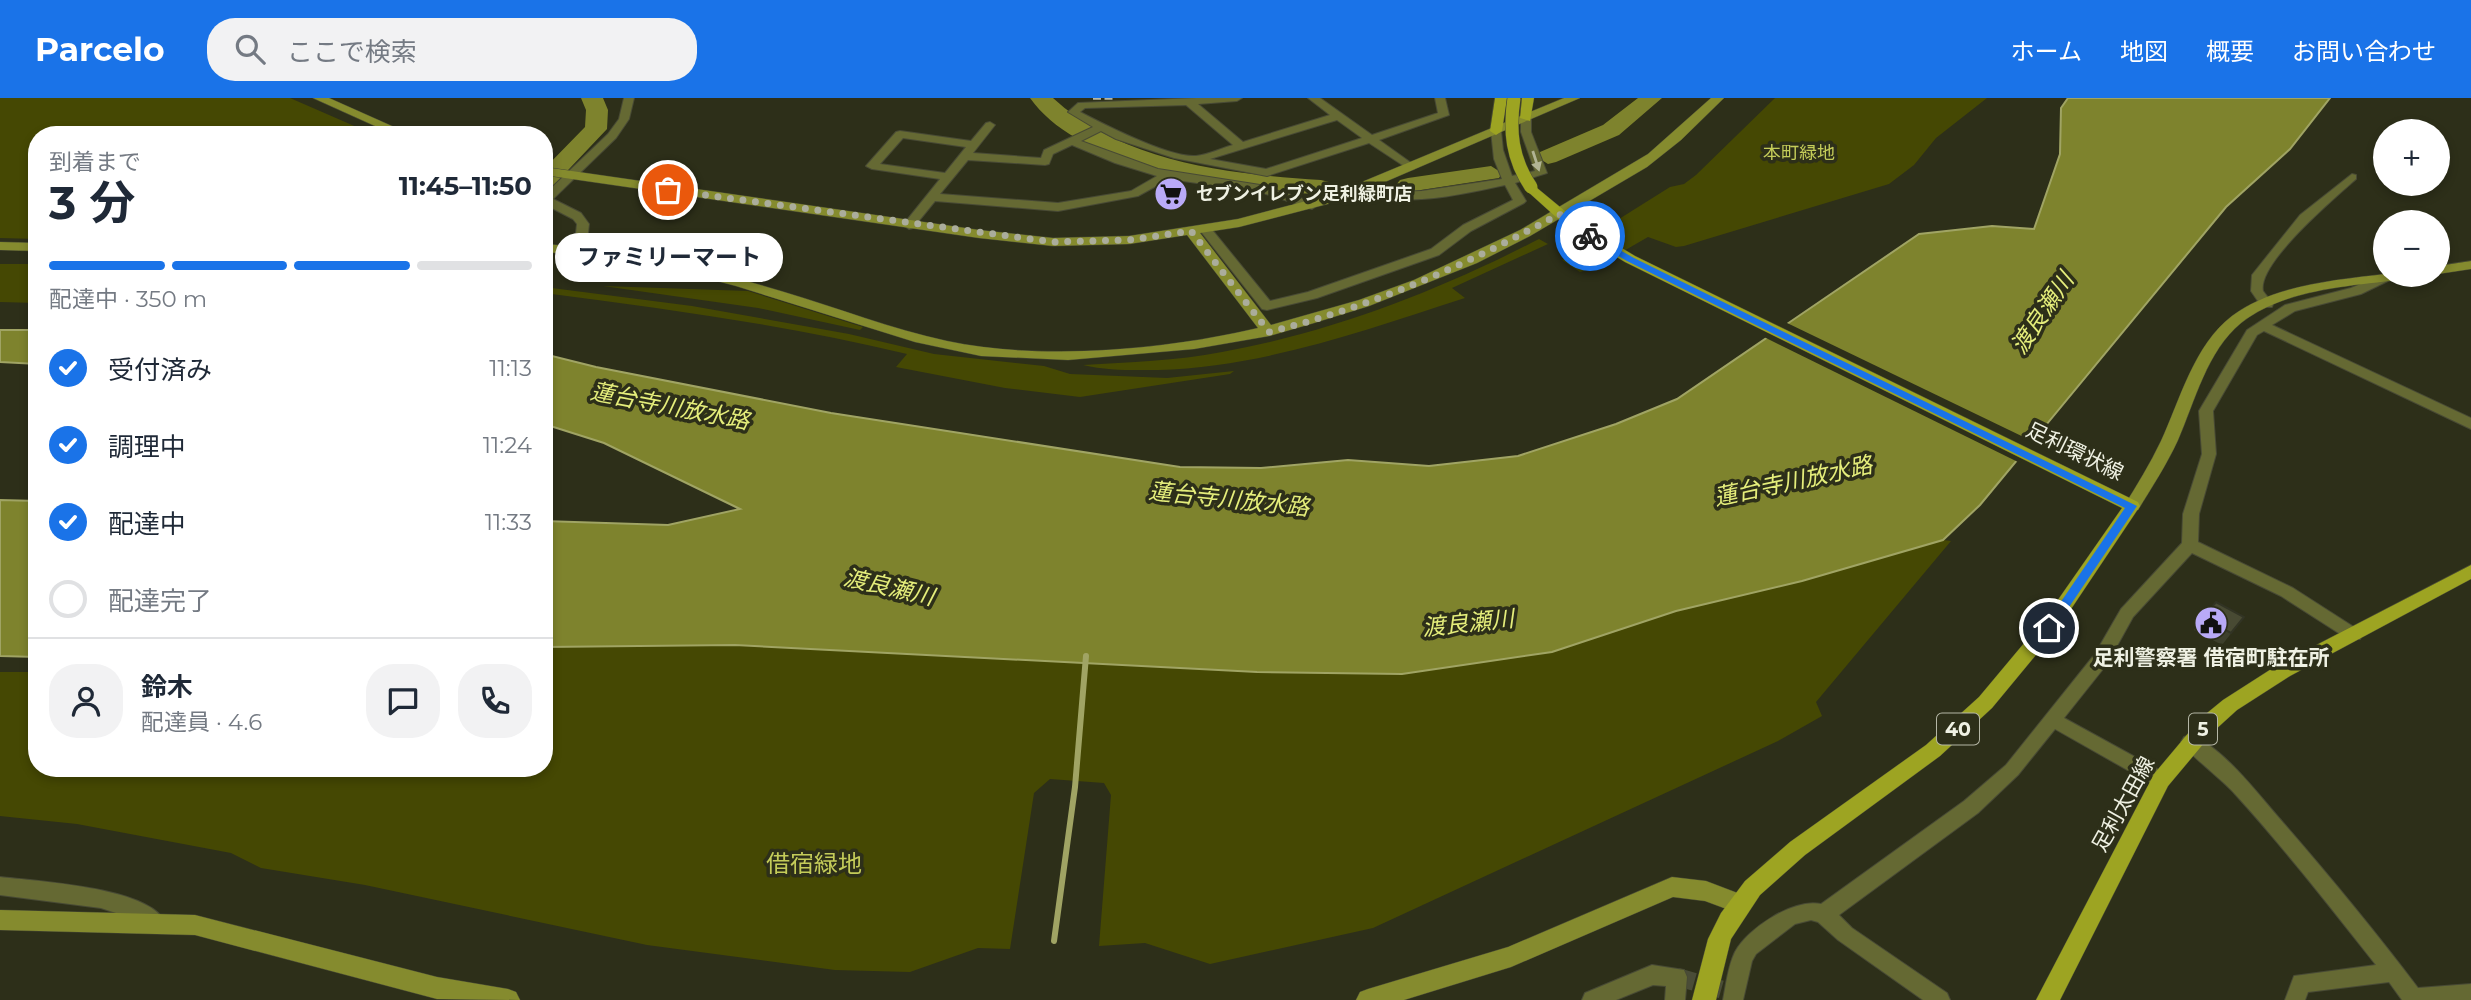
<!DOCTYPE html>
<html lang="ja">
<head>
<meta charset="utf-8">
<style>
  body { margin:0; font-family:Montserrat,"Noto Sans JP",sans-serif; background:#f2f2f3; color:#1f2937; height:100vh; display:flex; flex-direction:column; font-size:26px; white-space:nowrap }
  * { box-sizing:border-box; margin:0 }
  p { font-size:23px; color:#747a83 }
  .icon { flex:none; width:38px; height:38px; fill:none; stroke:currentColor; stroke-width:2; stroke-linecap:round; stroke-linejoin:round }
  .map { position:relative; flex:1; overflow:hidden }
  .sheet { position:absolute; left:28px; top:28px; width:525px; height:651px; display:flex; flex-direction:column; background:#fff; border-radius:28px; box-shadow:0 4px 10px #0003 }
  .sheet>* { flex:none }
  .fabs { position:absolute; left:2373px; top:21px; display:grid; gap:14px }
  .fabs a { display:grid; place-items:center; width:77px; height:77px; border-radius:50%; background:#fff; box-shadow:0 4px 10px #0003; font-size:35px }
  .pin { position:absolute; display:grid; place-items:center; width:60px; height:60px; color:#fff; margin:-30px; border:4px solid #fff; border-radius:50%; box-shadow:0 2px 7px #0007 }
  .courier { position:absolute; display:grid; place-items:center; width:70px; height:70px; margin:-35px; border:5px solid #1a73e8; border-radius:50%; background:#fff; color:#222; box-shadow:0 2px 9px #0007 }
  .bubble { position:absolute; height:49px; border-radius:24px; background:#fff; box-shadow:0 4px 10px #0003; font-size:23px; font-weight:700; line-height:49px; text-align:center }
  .overview em { font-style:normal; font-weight:700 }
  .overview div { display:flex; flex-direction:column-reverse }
  .overview { display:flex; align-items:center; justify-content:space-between; height:119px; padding:0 21px }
  h1 { font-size:46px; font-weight:700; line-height:52px }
  .bar { display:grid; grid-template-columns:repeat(4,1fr); gap:10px 7px; align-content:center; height:84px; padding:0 21px }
  .bar i { height:9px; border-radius:5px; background:#e0e1e3 }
  .bar .selected { background:#1a73e8 }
  .bar p { grid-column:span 4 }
  .line { display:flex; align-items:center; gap:18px; padding:0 21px; border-top:2px solid #e0e1e3 }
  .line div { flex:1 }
  .round { display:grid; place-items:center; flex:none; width:74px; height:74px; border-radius:28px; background:#f2f2f3 }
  ol { padding:0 21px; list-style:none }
  li { display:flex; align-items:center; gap:21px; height:77px }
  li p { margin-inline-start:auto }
  li .icon { padding:7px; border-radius:50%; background:#1a73e8; color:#fff; stroke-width:4 }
  li:last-child { color:#747a83 }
  li i { width:38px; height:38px; border:4px solid #e0e1e3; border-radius:50% }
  header { display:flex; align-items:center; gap:42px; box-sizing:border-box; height:98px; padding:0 35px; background:#1a73e8; color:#fff }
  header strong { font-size:33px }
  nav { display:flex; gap:38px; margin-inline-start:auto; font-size:24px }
  .search { width:490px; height:63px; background:#f2f2f3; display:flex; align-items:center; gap:18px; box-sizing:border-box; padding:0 24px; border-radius:28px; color:#747a83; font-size:26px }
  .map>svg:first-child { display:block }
  .green { fill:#454803 }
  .water { fill:#7e832d; stroke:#a0a464; stroke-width:2 }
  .pier { fill:#2d2f19 }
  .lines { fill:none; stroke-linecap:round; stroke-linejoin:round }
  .stream { stroke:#a0a464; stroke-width:6 }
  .river { fill:#7e832d; fill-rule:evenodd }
  .street-tunnel { stroke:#4a4c37; stroke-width:18; stroke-dasharray:18 10; stroke-linecap:butt }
  .street-casing { stroke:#484a35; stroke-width:2 }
  .secondary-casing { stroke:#484a35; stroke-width:1 }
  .primary-casing { stroke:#484a35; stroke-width:1 }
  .street { fill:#656933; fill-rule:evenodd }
  .secondary { fill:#858b2e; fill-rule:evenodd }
  .primary { fill:#9da422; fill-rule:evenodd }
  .rail { stroke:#b6b8a7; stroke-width:3.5; stroke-dasharray:8 3.5; stroke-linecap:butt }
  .primary-bridge-casing { stroke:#484a35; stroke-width:14; stroke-linecap:butt }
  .primary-bridge { stroke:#9da422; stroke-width:13 }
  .wall { fill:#3e402c }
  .building { fill:#484a33; stroke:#323424; stroke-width:2 }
  .oneway { fill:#b1b494 }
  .route { fill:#1a73e8 }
  .done { stroke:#abad9c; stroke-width:7; stroke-dasharray:0 12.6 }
  .labels { text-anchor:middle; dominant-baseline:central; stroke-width:7; stroke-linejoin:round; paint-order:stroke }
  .far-park-label { font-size:18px; fill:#c4cc59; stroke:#2d2f19 }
  .far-poi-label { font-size:18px; font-weight:bold; fill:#eff1e3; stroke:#2d2f19; text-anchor:start }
  .shield { fill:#2d2f19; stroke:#b5b7a6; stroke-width:2 }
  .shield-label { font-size:19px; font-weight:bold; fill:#eff1e3 }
  .street-label { font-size:21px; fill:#eff1e3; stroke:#2d2f19 }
  .poi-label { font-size:21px; font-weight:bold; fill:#eff1e3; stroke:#2d2f19 }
  .water-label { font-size:23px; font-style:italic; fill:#e5ee7b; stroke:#2d2f19 }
  .near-park-label { font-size:24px; fill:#c4cc59; stroke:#2d2f19 }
</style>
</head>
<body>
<header>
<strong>Parcelo</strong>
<div class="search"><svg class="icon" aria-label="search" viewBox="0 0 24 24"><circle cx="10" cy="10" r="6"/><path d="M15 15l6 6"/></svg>ここで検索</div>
<nav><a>ホーム</a><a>地図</a><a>概要</a><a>お問い合わせ</a></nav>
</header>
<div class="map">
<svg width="2471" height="902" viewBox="0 0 2471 902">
  <rect width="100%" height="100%" fill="#2d2f19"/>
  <g class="green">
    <path d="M0,0H290L375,37H37V141L0,140Z"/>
    <path d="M1775,0H1987L1936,40L1914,67L1889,86L1684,148L1676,149L1648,139L1596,169L1580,174L1562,162L1580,153L1576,148L1670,89L1684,86L1696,77Z"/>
    <path d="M1539,141L1548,146L1452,190L1465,200C1365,232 1265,269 1158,272C1133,272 1108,273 1083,267C1130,264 1176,263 1222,254C1333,234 1440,192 1539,141Z"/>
    <path d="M0,166H37V205L0,204Z"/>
    <path d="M603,188L748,193L863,229L860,232L758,210Z"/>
    <path d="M544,189L692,208L849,236L934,256L1044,268L1070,276L1167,280L1234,273L1230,276L1080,299L1005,290L896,269L907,256C787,227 666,211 544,195Z"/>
    <path d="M1943,442L1951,443L1816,604L1822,618L1778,643L1373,830L1210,866L1145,845L1099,848L1111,697L1104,685L1050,681L1034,695L1010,851L978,850L910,874L835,872L647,847L365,787L261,770L231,755L77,726L0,718V574H37V670H544V549L735,547L1257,574L1402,576L1552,554L1676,513L1802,483Z"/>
  </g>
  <g class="water">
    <path d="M2068,0H2330L2290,51L2226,109L1980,407L1943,442L1802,483L1676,513L1552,554L1402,576L1257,574L735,547L544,549V423L668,427L740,411L604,345L544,326V256L596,269L831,315L1180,369L1261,370L1348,362L1429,368L1518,358L1616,326L1677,301L1919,136L1992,128L2034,131L2060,56L2061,10Z"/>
    <path d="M0,232H37V266L0,264Z"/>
    <path d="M0,402L37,403V559L0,558Z"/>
  </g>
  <path class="pier" d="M1785,224L2036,345L2020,365L1764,239Z"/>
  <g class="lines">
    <path class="stream" d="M1054,843L1075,689L1086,558"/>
    <g class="river">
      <path d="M581,0H603L608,12L607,31L552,89L544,91V71L585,29L586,12Z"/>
      <path d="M1030,0H1053C1124,65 1229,76 1321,82L1329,84L1333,89L1329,94C1311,98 1289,94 1271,92C1198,84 1075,64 1030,0Z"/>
      <path d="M1638,0H1662L1619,37L1556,64L1548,66L1537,59L1540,54L1603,27Z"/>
      <path d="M1491,68L1502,75L1499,80L1408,94L1400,92L1396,87L1400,82L1408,80Z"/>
    </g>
    <path class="street-tunnel" d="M1677,879L1734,895"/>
    <defs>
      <g id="street">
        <path d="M624,0H634L629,21L616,40L553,101L581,115L589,126L588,135L574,154H566L564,151L576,135L577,126L573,121L544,106V97L608,36L619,21Z"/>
        <path d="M1196,0H1242L1237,3L1198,6L1243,44L1330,17L1308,0H1320L1372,37L1438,15L1435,0H1445L1449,17L1379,42L1414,67V71L1410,72L1369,45L1267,78L1174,60L1116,41L1101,33L1081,43L1158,71L1260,87L1316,105L1318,107L1312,111L1260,94L1169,81L1138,98L1058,113L935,103L913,130L909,131L903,127L940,81L872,71L866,68L896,34L900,33L971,43L986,25L990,24L995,27L973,55L1041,60L1044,52L1093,29L1068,14L1078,5ZM1186,7L1233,47C1222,50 1208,57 1196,58C1170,60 1105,27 1080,14L1085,10ZM1337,22L1362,40L1266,71L1210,61ZM903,40L966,49L945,75L880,66ZM1072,47L1115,65L1157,78L1131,93L1058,105L940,96L968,62L1045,67L1049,66L1053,56Z"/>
        <path d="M1526,17L1531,20V34L1547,75L1515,85L1526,103L1524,105L1471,133L1439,157L1317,200L1267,212L1262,211L1199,131L1201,128H1209L1270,203L1308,194L1431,151L1463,127L1513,102L1505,87C1458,97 1404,111 1358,92V88L1397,94L1422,93L1502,81L1494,61L1491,33L1496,30L1501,33L1503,52L1512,78L1535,73L1521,34V20Z"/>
        <path d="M2352,76L2356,77V81C2335,100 2257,165 2263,193L2273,206L2272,209H2262L2251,193L2252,177L2300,117Z"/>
        <path d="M2385,176L2396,179L2361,196L2295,213L2272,227L2471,320V331L2264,233L2257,237L2213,313L2216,356L2199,416L2198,444L2293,490L2360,533L2362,537L2360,541H2348L2281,498L2192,455L2133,519L2107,566L2064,620L2168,677L2170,682L2168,687L2161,690L2154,687L2055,631L2018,677L1978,715L1839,817L1852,830L1947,895L1950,902H1923L1838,842L1818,824L1811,822L1795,826L1756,856L1752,863L1743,902H1723C1726,887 1728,868 1735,854C1748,830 1794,800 1821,806L1964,703L2006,667L2095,556L2121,511L2182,445L2183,416L2202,356L2199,313L2247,232L2285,207L2351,190Z"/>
        <path d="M2190,637C2222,648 2257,695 2279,720C2327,775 2374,832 2418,890L2471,886V902H2402L2389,884L2308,894L2305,902H2285L2294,878L2376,867C2330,809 2285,751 2235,696C2224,683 2186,654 2181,644L2184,639Z"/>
        <path d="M0,779C35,783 149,789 165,824L162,830L155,833L131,820L101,810L0,797Z"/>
        <path d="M1652,867L1684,872L1687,879L1685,902H1665L1666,888L1653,887L1616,902H1582L1585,895Z"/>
      </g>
      <g id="secondary">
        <path d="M313,0H329L412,37H395Z"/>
        <path d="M1564,0H1580L1343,102L1239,129L1200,135L1271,227L1359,202L1414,182L1520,132L1648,56L1711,0H1724L1681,42L1647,69L1530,138L1477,165L1369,208L1314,225L1269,238L1194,251L1068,262L981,258L915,244L736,188L663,169L584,157L544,154V146C627,151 705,170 784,194C838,210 891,231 947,243C1040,263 1165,252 1258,230L1187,137L1129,146L1053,148L979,140L544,77V69L979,132L1053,140L1129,138L1238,121L1333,96Z"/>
        <path d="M0,144L37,145V153L0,152Z"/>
        <path d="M2471,163V171L2438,176V168Z"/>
        <path d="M2385,176L2413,177L2406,181C2353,188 2285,190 2241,225C2207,253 2195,303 2178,342C2167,366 2152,389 2138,412H2126L2124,408C2137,387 2150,366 2161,343C2180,302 2194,247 2232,218C2273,187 2336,182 2385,176Z"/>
        <path d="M1672,779L1706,783L1748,799L1751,806L1748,813L1740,816L1705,803L1673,799L1511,869L1404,902H1356L1360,894L1368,891L1508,849Z"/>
        <path d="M0,812L195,817L437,879L508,891L516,894L520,902L437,901L195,837L0,832Z"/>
      </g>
      <g id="primary">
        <path d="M1495,0H1507L1502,33L1496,37L1490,33Z"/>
        <path d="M1522,0H1534L1530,23L1520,20Z"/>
        <path d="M1531,85L1577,123L1635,158L2138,404L2140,408L2059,529L1992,610L1940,658L1805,757L1760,797L1731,841L1716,902H1692L1708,841L1721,815L1745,783L1790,744L1926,647L1979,599L2046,519L2122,410L1625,164L1567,129L1526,92L1525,89Z"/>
        <path d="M2471,467V481L2290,578L2237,612L2215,632L2168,688L2060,902H2036L2154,676L2201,620L2223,602L2276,568Z"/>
      </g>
    </defs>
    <use href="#street" class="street-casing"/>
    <use href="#secondary" class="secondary-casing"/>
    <use href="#primary" class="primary-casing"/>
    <use href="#street" class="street"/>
    <use href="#secondary" class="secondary"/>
    <use href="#primary" class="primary"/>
    <path class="rail" d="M1093,0H1114"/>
    <defs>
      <path id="primary-bridge" d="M1514,0C1509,33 1512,61 1531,89"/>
    </defs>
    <use href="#primary-bridge" class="primary-bridge-casing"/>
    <use href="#primary-bridge" class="primary-bridge"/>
  </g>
  <path class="wall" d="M2216,504L2244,519L2222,547L2194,532Z"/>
  <path class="building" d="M2216,504L2244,519L2231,535L2203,520Z"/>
  <defs><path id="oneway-solid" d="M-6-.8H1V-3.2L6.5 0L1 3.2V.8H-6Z" transform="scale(1.75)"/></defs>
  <use class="oneway" href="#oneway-solid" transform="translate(1536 63) rotate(72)"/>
  <path class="route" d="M1587,137H1593L1634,160L2137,408L2053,533H2045V527L2125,410L1627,163L1587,140Z"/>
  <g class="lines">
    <path class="done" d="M668,92L1053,144L1129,142L1191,133L1269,234C1371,209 1467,167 1559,116L1590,138"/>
  </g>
  <defs>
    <symbol id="supermarket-disc" viewBox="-11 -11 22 22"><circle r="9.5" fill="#b9aaf7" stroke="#2d2f19"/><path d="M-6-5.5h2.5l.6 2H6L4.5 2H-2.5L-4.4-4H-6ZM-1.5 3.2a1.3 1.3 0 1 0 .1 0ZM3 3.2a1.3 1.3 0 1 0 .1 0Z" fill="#111"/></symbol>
    <symbol id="civic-disc" viewBox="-11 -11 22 22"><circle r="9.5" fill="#b9aaf7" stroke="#2d2f19"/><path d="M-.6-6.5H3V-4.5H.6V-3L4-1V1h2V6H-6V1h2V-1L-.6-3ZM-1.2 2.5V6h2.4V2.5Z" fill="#111"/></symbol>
  </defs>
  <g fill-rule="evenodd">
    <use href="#supermarket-disc" x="1152" y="77" width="38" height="38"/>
    <use href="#civic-disc" x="2192" y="506" width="38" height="38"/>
  </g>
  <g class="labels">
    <g class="far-park-label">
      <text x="1799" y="55">本町緑地</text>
    </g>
    <g class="far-poi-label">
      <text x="1196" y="96">セブンイレブン足利緑町店</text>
    </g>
    <g class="shield">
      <rect x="1937" y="615.5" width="42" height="31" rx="5"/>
      <rect x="2189" y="615.5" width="28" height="31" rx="5"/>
    </g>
    <g class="shield-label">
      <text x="1958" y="631">40</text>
      <text x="2203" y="631">5</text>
    </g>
    <g class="street-label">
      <text transform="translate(2075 353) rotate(26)">足利環状線</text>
      <text transform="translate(2123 706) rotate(-61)">足利太田線</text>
    </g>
    <g class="poi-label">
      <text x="2211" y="559">足利警察署 借宿町駐在所</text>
    </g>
    <g class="water-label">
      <text transform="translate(2042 215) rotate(-56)">渡良瀬川</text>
      <text transform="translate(670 308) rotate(11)">蓮台寺川放水路</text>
      <text transform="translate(1793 383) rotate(-12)">蓮台寺川放水路</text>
      <text transform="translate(1229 401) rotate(6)">蓮台寺川放水路</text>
      <text transform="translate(889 489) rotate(13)">渡良瀬川</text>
      <text transform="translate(1468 525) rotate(-6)">渡良瀬川</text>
    </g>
    <g class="near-park-label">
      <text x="814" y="765">借宿緑地</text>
    </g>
  </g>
</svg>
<div class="fabs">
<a>+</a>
<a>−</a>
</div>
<div class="pin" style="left:668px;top:92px;background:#ea580c"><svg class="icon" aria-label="bag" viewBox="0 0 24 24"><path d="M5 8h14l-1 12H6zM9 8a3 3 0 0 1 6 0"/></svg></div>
<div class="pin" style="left:2049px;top:530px;background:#1f2937"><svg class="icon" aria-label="home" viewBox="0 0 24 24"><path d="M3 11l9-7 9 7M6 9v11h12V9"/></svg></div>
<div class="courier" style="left:1590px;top:138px"><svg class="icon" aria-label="bike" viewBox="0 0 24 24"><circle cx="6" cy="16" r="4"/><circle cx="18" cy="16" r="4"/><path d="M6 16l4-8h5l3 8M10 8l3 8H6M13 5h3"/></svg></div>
<div class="bubble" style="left:555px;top:135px;width:228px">ファミリーマート</div>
<section class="sheet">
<div class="overview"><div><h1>3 分</h1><p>到着まで</p></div><em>11:45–11:50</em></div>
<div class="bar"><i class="selected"></i><i class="selected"></i><i class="selected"></i><i></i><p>配達中 · 350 m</p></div>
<ol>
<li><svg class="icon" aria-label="check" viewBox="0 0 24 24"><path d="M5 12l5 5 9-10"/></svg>受付済み<p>11:13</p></li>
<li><svg class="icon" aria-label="check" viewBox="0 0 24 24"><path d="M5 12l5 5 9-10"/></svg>調理中<p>11:24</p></li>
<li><svg class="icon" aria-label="check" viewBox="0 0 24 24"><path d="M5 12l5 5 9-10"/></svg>配達中<p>11:33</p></li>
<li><i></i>配達完了</li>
</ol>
<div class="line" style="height:126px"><a class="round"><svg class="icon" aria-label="person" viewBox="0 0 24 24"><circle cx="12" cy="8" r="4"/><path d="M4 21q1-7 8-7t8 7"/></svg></a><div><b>鈴木</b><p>配達員 · 4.6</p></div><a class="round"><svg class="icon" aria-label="chat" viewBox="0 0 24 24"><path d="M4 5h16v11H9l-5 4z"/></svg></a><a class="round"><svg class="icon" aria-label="phone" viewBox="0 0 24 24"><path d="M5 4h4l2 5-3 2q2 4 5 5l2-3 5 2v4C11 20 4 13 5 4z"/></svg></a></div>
</section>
</div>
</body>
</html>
